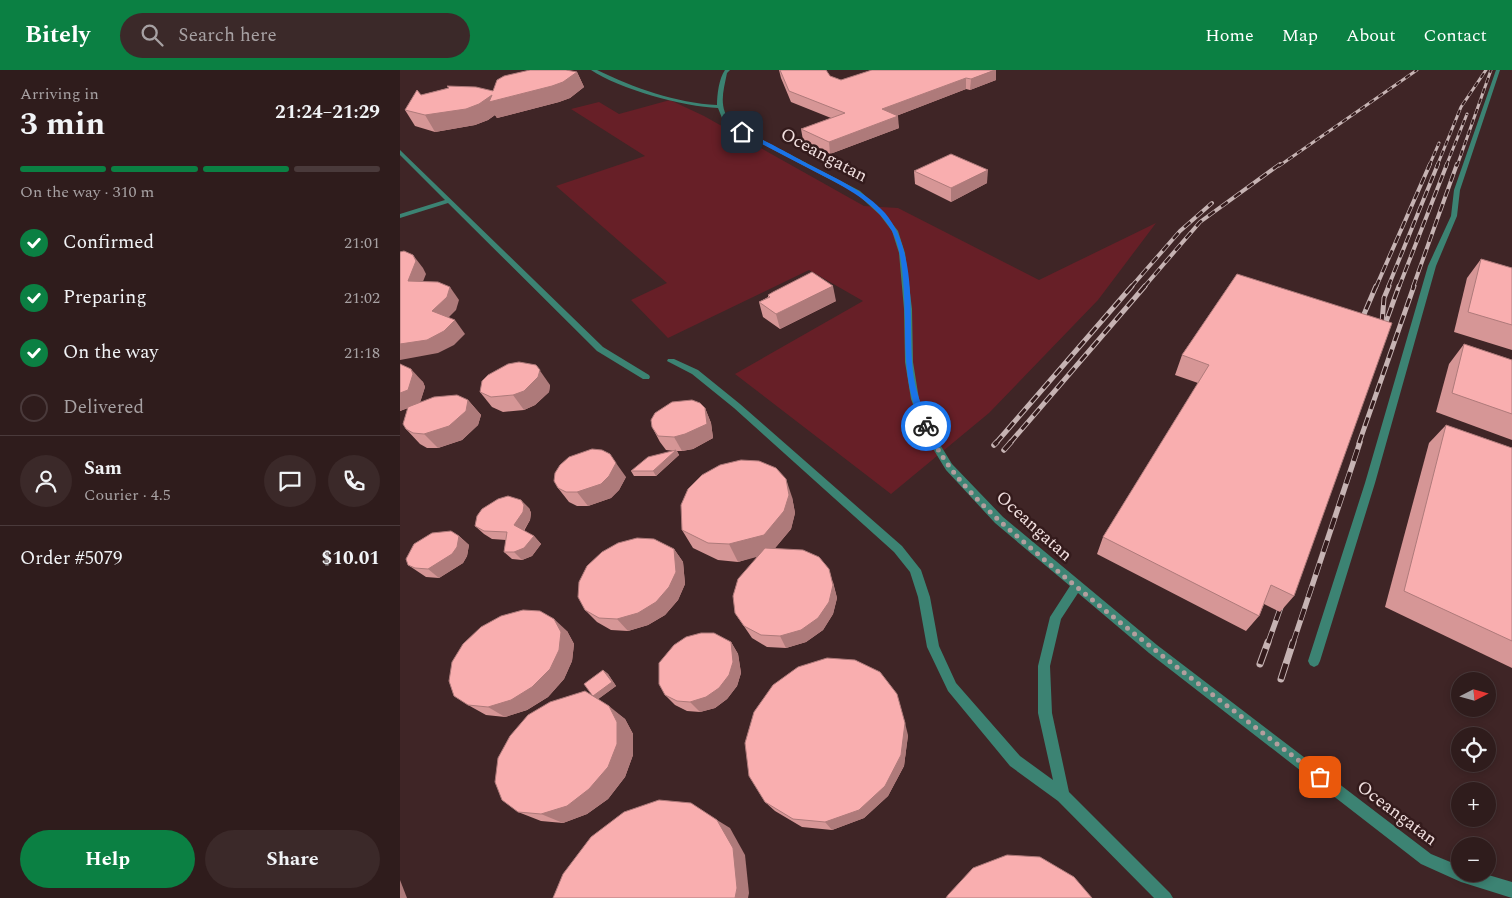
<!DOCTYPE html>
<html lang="en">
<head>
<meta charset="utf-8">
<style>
  body { margin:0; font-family:Spectral,serif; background:#3b2929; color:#f1f3f6; height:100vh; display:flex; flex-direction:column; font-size:19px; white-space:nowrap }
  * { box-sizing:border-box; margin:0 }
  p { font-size:16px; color:#a7a1a3 }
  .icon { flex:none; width:28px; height:28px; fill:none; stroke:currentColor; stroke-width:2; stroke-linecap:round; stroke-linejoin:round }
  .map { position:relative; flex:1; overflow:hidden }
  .drawer { display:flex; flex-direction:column; background:#2f1c1c; width:400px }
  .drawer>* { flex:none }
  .needle { width:32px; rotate:84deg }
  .tools { position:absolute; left:1051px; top:602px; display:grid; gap:10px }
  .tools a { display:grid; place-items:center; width:45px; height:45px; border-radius:50%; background:#2f1c1c; box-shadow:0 2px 8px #0003,0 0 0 1px #4a3a3b; font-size:25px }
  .pin { position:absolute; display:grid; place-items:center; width:42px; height:42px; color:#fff; margin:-21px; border-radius:10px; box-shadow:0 2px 8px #0006 }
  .courier { position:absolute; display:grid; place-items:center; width:50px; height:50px; margin:-25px; border:4px solid #1a73e8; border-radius:50%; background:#fff; color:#222; box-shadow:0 1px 6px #0007 }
  .summary em { font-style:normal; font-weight:700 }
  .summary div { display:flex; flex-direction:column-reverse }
  .summary { display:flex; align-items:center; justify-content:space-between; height:85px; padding:0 20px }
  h1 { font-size:32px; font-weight:700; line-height:38px }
  .bar { display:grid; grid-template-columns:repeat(4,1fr); gap:8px 5px; align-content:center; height:60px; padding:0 20px }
  .bar i { height:6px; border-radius:4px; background:#4a3a3b }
  .bar .on { background:#0b8043 }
  .bar p { grid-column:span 4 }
  .line { display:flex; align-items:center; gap:12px; padding:0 20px; border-top:1px solid #4a3a3b }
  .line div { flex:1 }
  .round { display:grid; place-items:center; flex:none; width:52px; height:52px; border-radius:26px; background:#3b2929 }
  ol { padding:0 20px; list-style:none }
  li { display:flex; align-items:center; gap:15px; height:55px }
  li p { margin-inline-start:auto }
  li .icon { padding:5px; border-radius:50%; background:#0b8043; color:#fff; stroke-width:4 }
  li:last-child { color:#a7a1a3 }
  li i { width:28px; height:28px; border:2px solid #4a3a3b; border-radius:50% }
  .button { display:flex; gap:10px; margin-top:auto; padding:10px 20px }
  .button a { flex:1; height:58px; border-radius:30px; background:#0b8043; color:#fff; font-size:20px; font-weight:700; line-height:58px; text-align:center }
  .button a+a { background:#3b2929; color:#f1f3f6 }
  header { display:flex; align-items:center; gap:30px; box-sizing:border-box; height:70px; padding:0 25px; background:#0b8043; color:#fff }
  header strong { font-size:24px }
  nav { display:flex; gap:28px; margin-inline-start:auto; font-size:18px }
  .search { width:350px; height:45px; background:#3b2929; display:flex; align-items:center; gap:12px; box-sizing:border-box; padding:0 18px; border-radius:28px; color:#a7a1a3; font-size:19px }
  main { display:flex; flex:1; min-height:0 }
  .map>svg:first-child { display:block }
  .green { fill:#671f27 }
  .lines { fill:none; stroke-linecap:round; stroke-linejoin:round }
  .minor { fill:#3c8373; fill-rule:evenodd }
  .rail-far4-casing { stroke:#c6b3b3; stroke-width:3 }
  .rail-far3-casing { stroke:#c6b3b3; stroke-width:4 }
  .rail-far2-casing { stroke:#c6b3b3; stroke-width:5 }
  .rail-far1-casing { stroke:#c6b3b3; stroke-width:5.5 }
  .rail-casing { stroke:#c6b3b3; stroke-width:7 }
  .rail-far4 { stroke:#341b1c; stroke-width:2; stroke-dasharray:5.5; stroke-linecap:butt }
  .rail-far3 { stroke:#341b1c; stroke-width:2.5; stroke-dasharray:8; stroke-linecap:butt }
  .rail-far2 { stroke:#341b1c; stroke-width:3; stroke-dasharray:9; stroke-linecap:butt }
  .rail-far1 { stroke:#341b1c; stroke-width:4; stroke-dasharray:12; stroke-linecap:butt }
  .rail { stroke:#341b1c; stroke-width:5; stroke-dasharray:16; stroke-linecap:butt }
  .wall { fill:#d69696 }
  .shaded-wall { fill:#ae7a7a }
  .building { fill:#f9aeaf; stroke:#ae7a7a }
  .route { fill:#1a73e8 }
  .done { stroke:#b39e9e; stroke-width:5; stroke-dasharray:0 9 }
  .labels { text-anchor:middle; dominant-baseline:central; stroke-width:5; stroke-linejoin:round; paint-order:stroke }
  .street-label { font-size:18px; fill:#f1dfdf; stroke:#341b1c }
</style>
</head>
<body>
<header>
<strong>Bitely</strong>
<div class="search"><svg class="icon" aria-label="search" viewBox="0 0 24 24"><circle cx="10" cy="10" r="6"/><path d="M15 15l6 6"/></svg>Search here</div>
<nav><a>Home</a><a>Map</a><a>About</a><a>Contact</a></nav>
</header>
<main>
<section class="drawer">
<div class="summary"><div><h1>3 min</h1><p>Arriving in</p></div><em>21:24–21:29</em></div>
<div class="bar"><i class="on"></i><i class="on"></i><i class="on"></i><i></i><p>On the way · 310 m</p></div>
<ol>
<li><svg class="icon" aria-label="check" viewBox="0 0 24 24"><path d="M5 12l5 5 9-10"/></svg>Confirmed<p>21:01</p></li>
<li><svg class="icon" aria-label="check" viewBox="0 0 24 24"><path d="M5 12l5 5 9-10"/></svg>Preparing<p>21:02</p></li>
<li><svg class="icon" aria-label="check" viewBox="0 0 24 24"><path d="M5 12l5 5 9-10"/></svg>On the way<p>21:18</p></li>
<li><i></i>Delivered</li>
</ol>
<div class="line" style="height:90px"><a class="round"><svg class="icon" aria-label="person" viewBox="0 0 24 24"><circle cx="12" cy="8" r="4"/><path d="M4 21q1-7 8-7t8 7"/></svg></a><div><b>Sam</b><p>Courier · 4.5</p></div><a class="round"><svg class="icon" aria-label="chat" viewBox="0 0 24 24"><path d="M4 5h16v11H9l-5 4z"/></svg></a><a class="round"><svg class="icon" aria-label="phone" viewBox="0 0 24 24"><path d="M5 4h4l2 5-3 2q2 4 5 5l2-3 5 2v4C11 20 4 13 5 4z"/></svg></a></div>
<div class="line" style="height:65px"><div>Order #5079</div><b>$10.01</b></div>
<div class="button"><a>Help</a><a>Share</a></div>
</section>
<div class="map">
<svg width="1112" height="828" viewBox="0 0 1112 828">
  <rect width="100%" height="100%" fill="#3f2526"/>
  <path class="green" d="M270,30L304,46L464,136L498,138L639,210L756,153L698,230L589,343L491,424L335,304L463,231L409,200L268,268L231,230L267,213L156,116L245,86L171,39L199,32L219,44Z"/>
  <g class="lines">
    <g class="minor">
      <path d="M191,0H197C234,18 276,33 317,35C317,25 319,8 325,0H330L327,3C323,23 318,37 332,54L460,121L484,143L498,161L505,183L512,239L513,292L519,329L533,363L552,394L603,447L757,575L1031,784L1060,796V804H1085L1112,812V828L1061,812L1021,794L749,583L678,523L661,549L650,596L652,643L669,722L770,823L773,828H754L658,731L610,696L548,621L527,577L518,527L510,502L494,482L334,338L292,304L267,291L268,289H274L298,300L340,334L502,476L521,500L530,527L539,576L556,613L620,686L653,710L638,643V596L650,547L670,516L595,453L546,400L524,364L511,329L505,292L504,239L499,183L492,161L480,145L456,123L328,56L322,48L318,38C284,37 219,19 191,0Z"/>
      <path d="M1096,0H1100L1060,120L1057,146L1036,196L975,413L920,591L918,595L914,597L910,595L908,591L965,413L1028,196L1051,146L1054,120Z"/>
      <path d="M0,80L203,277L249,305L250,307L249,309H243L197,281L48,133L0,148V144L45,130L0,85Z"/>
    </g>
    <defs>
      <g id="rail-far4">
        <path d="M879,96L1017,0"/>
        <path d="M1029,96L1039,73"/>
        <path d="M1037,96L1061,37L1086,0"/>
        <path d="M1046,96L1067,44"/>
        <path d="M1057,96L1091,0"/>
      </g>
      <g id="rail-far3">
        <path d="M731,217L780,161L812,133"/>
        <path d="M744,217L800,152L880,94"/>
        <path d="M976,217L1030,94"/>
        <path d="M988,217L1038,94"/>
        <path d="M999,217L1047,94"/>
        <path d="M1013,217L1057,94"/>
      </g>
      <g id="rail-far2">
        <path d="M982,253L984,228L989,216"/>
        <path d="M959,256L976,216"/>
        <path d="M982,263L999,216"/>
        <path d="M596,373L732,216"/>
        <path d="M610,373L745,216"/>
        <path d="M959,373L1014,216"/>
      </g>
      <g id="rail-far1">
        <path d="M594,375L597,372"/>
        <path d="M604,380L611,372"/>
        <path d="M868,573L884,528"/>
        <path d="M893,573L960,372"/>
      </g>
      <g id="rail">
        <path d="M860,594L868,572"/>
        <path d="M881,609L893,572"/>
      </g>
    </defs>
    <use href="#rail-far4" class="rail-far4-casing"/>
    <use href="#rail-far3" class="rail-far3-casing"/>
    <use href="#rail-far2" class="rail-far2-casing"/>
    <use href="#rail-far1" class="rail-far1-casing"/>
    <use href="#rail" class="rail-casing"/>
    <use href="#rail-far4" class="rail-far4"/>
    <use href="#rail-far3" class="rail-far3"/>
    <use href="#rail-far2" class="rail-far2"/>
    <use href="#rail-far1" class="rail-far1"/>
    <use href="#rail" class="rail"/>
  </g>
  <g class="wall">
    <path d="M379,0H426L430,6L441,10L472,0L596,10L570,20L566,19L496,46L499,58L430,84L403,70L401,59L431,48L391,32L381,8Z"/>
    <path d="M177,2L184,17L170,28L159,32L97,48L95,45L88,50L75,55L35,62L15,56L5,40L21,25L48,18L47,16L93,21Z"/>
    <path d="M514,101L587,113L551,132L515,114Z"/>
    <path d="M1081,189L1112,198V280L1054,262L1067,208Z"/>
    <path d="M837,204L894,526L880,542L864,534L859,546L846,561L697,484L703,467L798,313L775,305L782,285Z"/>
    <path d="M368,225L436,231L380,259L363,247L359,232L368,227Z"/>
    <path d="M1064,274L1112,290V370L1036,342L1049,294Z"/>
    <path d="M0,294L23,312L25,317L20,332L68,330L81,345L78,355L62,370L38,378H27L20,374L6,359L8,338L0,341Z"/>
    <path d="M150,315L149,322L135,335L124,340L103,342L92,337L80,322Z"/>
    <path d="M305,338L311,353L313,368L293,379L282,381H277L279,385L256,406H234L231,401L274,381L266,380L260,372L252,357Z"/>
    <path d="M1046,355L1112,378V598L985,537L1029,373Z"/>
    <path d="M226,407L219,420L211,428L188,436H177L169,432L158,418Z"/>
    <path d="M392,427L395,443L391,459L375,478L433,512L437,528L433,544L423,560L406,572L386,578L367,577L352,568L335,543L357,486L338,492L318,490L293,478L282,460Z"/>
    <path d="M129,438L131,443L130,450L124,461L134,466L141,474L132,486L122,490L112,489L104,482L106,470L92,469L84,464L75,456Z"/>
    <path d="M59,466L69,475L67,486L63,493L39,508L26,507L8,495Z"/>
    <path d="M274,479L283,492L285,514L278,530L265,545L248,555L228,561L211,560L197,552L185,540Z"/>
    <path d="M167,561L174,574L172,591L164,609L148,627L127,640L105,647L86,645L68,635Z"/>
    <path d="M331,572L338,584L341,603L337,616L327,629L315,638L300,642L287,641L275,635L265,625Z"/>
    <path d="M203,600L208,604L216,616L198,629L225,649L233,664V685L225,707L208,729L187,744L163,753L141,751L118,742L192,625Z"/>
    <path d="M508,665L504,696L488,726L464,748L432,760L402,757L375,741L365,732Z"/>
  </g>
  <g class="shaded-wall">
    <path d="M595,0H596V10L570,20L571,9Z"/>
    <path d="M177,2L184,17L170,28L159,32L97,48L95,45L88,50L75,55L35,62L25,45L92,25Z"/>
    <path d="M566,8V19L483,51L482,39Z"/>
    <path d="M498,46L499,58L430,84L429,72Z"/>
    <path d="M588,100L587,113L551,132V118Z"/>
    <path d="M13,185L23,198L26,204L18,224L8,211Z"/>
    <path d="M433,216L436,231L380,259L376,244Z"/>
    <path d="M50,217L59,230L56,240L42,254L32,241Z"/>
    <path d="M55,250L65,264L54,275L38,283L0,290V274Z"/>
    <path d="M136,295L150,315L149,322L135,335L124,340L113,325Z"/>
    <path d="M11,299L23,312L25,317L20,333L0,341V323Z"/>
    <path d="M68,330L81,345L78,355L62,370L38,378L24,364Z"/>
    <path d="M305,338L311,353L313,368L293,379L282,381L274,367Z"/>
    <path d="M276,380L279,385L256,406L253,401Z"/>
    <path d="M216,393L226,407L219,420L211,428L188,436L177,422Z"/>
    <path d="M386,409L392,427L395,443L391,459L371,483L338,492L329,474Z"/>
    <path d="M121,430L129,438L131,443L130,450L122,463L114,455Z"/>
    <path d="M59,466L69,475L67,486L63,493L39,508L28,499Z"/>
    <path d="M134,466L141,474L132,486L122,490L114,482Z"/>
    <path d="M274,479L283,492L285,514L278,530L265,545L248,555L228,561L217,549Z"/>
    <path d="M429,499L437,528L433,544L423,560L406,572L386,578L380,566Z"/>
    <path d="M154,549L167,561L174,574L172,591L164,609L148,627L127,640L105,647L88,637Z"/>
    <path d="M331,572L338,584L341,603L337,616L327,629L315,638L300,642L290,632Z"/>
    <path d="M203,600L208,604L216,616L197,630L193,627Z"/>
    <path d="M209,636L225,649L233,664V685L225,707L208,729L187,744L163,753L141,744Z"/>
    <path d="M505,653L508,665L504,696L488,726L464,748L432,760L425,752Z"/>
    <path d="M317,750L330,758L345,785L349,823L348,828H335Z"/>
    <path d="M0,810L7,828H0Z"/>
  </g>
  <g class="building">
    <path d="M130,0H166L177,2L163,12L152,16L89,32L92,25L79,34L66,39L25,45L5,40L17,20L21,25L49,18L47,16L76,17L93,21L97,10L104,6Z"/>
    <path d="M380,0H426L430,6L441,10L472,0H595L571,9L566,8L482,39L498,46L429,72L401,59L445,43L389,21Z"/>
    <path d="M551,84L588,100L551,118L514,101Z"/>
    <path d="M4,181L13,185L16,191L8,211L38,212L50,217L47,227L32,241L55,250L44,261L27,270L0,274V182Z"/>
    <path d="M1081,189L1112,198V255L1068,242Z"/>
    <path d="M412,202L433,216L376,244L359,232L370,227L368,225L373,222Z"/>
    <path d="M837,204L992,253L894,526L871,515L859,546L703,467L809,295L782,285Z"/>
    <path d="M1064,274L1112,290V344L1052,323Z"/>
    <path d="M119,292L136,295L140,300L138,307L124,321L113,325L91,327L80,322L82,311L88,305L108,294Z"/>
    <path d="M0,294L11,299L13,304L8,320L0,323Z"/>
    <path d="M57,325L68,330L66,341L49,356L24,364L13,363L6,359L3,354L8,337L34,327Z"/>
    <path d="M292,330L300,333L305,338L307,354L285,364L274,367L258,366L252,357L251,350L255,343L272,332Z"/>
    <path d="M1046,355L1112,378V571L1004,521Z"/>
    <path d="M192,379L202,380L210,384L216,393L209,406L201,414L177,422H166L158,418L154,411L155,403L160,395L169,387Z"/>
    <path d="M276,380L253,401H231L248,387Z"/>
    <path d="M341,390L359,391L376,398L386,409L389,425L384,441L364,465L329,474L308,473L282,460L281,435L288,419L302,405L320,395Z"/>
    <path d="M108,426L121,430L124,435L123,442L114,455L134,466L124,478L114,482H104L107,462L84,461L75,456L77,446L82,439L98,429Z"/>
    <path d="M51,461L59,466L57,477L52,484L28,499L15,498L8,495L6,489L14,474L32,463Z"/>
    <path d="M237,468L254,469L274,479L276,502L269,517L256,532L238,543L217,549L199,548L185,540L178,527L179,512L187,496L202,482L218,473Z"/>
    <path d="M365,478L403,480L419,487L429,499L433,515L429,532L418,548L401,560L380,566L361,565L344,556L335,543L333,526L338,509Z"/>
    <path d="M123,540L140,541L154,549L161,562L159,580L150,599L132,617L111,630L88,637L68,635L54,626L49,611L52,592L63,574L81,557L101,546Z"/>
    <path d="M301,563H314L331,572L333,592L329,605L319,618L306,627L290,632L277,631L265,625L259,614V593L274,575L286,567Z"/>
    <path d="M427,588L455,590L480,602L497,624L505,653L501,685L485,716L459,740L425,752L393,749L365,732L349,706L345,673L354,642L373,615L398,597Z"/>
    <path d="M203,600L212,612L193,626L192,625L184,614Z"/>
    <path d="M185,621L209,636L217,652V674L208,697L189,719L167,736L141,744L118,742L102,730L95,712L98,688L110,666L128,645L150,632Z"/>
    <path d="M259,730L291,733L317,750L333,778L337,818L335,828H153L163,804L191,767L224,742Z"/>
    <path d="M607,785L640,787L674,807L692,828H546L548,825L573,798Z"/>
  </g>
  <path class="route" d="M340,61C352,62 398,89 412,96C437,109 465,121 485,143C517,181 509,243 512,290C513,314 520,334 530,356L529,358H523C506,323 505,288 505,250C504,225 504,183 492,161C474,129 438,114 408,98C385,86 363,74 340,63Z"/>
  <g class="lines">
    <path class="done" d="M526,356C551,415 607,457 654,498C740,571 831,638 920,707"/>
  </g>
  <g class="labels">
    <g class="street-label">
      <text transform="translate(424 85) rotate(28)">Oceangatan</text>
      <text transform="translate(634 456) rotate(42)">Oceangatan</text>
      <text transform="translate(997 743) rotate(37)">Oceangatan</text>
    </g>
  </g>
</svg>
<div class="tools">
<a><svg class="needle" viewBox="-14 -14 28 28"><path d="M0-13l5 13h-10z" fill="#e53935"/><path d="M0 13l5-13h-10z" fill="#a7a1a3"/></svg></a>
<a><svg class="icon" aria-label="locate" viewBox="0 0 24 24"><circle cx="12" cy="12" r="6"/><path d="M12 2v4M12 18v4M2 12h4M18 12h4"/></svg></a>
<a>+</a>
<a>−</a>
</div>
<div class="pin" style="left:920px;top:707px;background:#ea580c"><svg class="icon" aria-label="bag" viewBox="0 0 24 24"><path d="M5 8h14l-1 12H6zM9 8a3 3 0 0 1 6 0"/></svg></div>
<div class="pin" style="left:342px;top:62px;background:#1f2937"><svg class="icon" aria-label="home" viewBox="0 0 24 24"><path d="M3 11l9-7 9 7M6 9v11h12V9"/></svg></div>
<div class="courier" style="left:526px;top:356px"><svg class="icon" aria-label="bike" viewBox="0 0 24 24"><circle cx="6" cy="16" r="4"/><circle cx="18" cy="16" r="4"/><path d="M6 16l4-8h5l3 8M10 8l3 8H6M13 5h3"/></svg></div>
</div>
</main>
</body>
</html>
